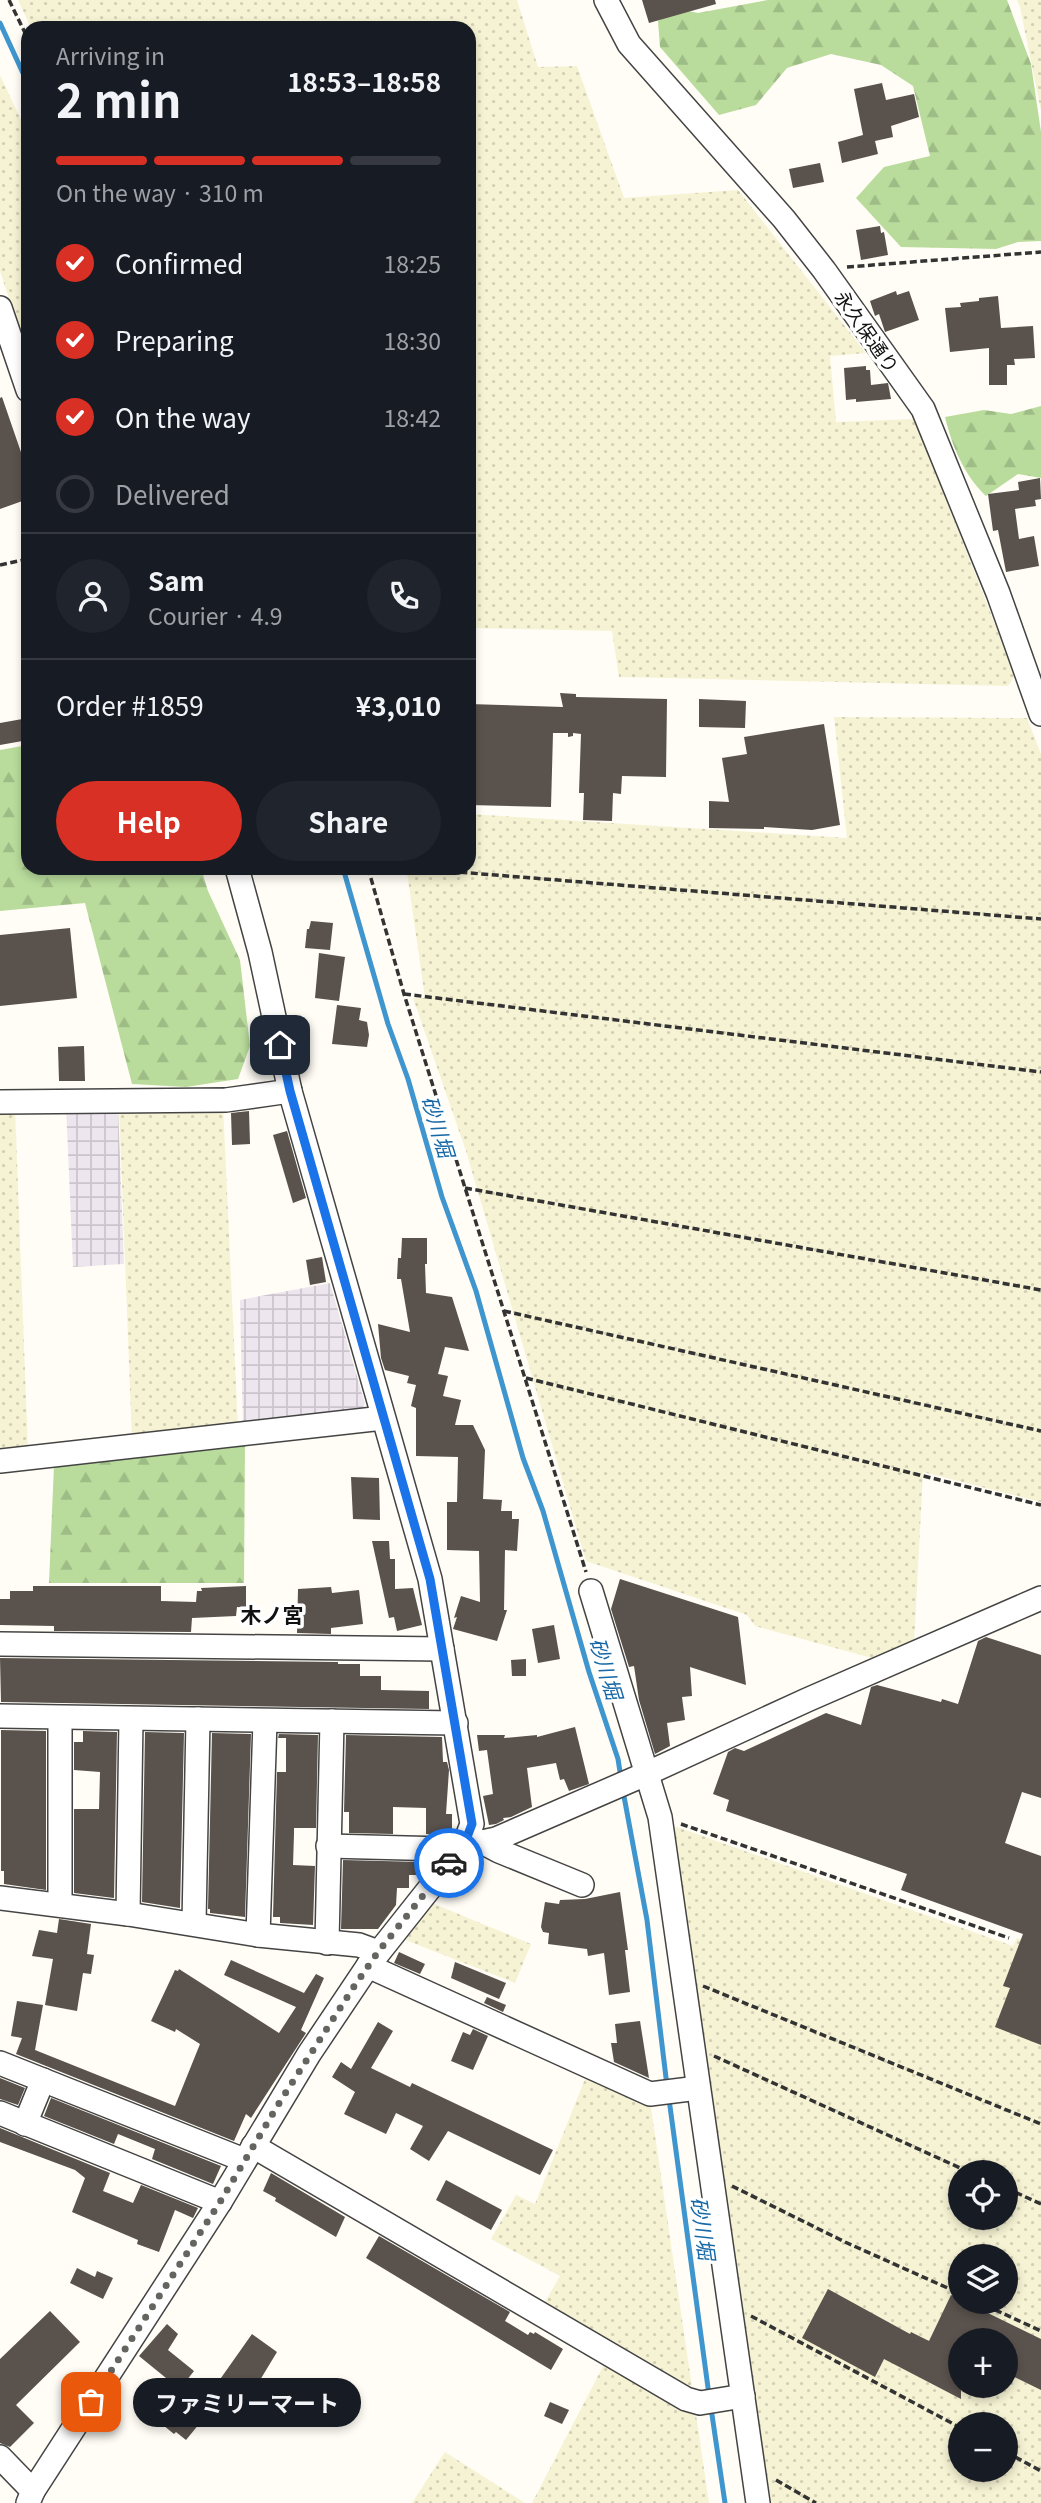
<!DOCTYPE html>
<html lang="en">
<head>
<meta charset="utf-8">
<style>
  body { margin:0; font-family:Georgia,"Noto Sans JP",serif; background:#20242c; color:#f1f3f6; height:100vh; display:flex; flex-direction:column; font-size:26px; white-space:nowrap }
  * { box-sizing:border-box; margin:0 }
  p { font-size:23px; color:#9ea1a6 }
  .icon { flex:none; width:38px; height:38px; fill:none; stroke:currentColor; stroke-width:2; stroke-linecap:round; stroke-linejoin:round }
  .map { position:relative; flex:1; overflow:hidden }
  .panel { position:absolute; left:21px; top:21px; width:455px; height:854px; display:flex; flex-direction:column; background:#171b24; border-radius:21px; box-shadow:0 4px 10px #0003 }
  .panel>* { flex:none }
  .fabs { position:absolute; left:948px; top:2160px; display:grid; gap:14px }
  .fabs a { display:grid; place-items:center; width:70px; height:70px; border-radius:50%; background:#171b24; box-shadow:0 4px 10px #0003; font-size:35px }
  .pin { position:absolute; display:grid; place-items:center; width:60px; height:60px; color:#fff; margin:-30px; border-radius:14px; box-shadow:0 4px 10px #0006 }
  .courier { position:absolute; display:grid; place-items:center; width:70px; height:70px; margin:-35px; border:5px solid #1a73e8; border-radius:50%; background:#fff; color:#222; box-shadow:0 2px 9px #0007 }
  .bubble { position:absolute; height:49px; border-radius:24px; background:#171b24; box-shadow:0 4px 10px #0003; font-size:23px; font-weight:700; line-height:49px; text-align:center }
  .overview em { font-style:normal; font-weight:700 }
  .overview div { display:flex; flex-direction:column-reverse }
  .overview { display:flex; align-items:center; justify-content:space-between; height:119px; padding:0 35px }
  h1 { font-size:46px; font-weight:700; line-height:52px }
  .bar { display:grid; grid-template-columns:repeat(4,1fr); gap:10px 7px; align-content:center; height:84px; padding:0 35px }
  .bar i { height:9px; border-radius:5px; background:#363941 }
  .bar .selected { background:#d93025 }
  .bar p { grid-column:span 4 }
  .line { display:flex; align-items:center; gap:18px; padding:0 35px; border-top:2px solid #363941 }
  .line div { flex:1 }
  .round { display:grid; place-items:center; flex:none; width:74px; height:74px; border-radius:37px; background:#20242c }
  ol { padding:0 35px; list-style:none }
  li { display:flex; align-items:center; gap:21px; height:77px }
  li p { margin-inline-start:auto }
  li .icon { padding:7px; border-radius:50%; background:#d93025; color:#fff; stroke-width:4 }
  li:last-child { color:#9ea1a6 }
  li i { width:38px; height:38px; border:4px solid #363941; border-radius:50% }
  .button { display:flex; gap:14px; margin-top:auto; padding:14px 35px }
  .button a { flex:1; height:80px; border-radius:42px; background:#d93025; color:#fff; font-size:28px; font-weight:700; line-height:80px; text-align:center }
  .button a+a { background:#20242c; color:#f1f3f6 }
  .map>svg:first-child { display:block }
  .industrial { fill:url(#industrial-grid) }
  .farmland { fill:url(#farmland-dots); fill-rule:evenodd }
  .forest { fill:url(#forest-firs) }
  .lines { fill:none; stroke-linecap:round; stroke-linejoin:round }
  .stream { stroke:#3f96cf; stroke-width:5 }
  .building { fill:#5a524d }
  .minor-casing { stroke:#444; stroke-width:26 }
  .path { stroke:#333; stroke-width:3.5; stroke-dasharray:7 3.5; stroke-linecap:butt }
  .minor { stroke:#fff; stroke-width:23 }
  .done { stroke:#646461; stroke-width:7; stroke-dasharray:0 12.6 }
  .route { stroke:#1a73e8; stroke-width:9 }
  .labels { text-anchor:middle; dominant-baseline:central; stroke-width:7; stroke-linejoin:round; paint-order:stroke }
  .street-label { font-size:19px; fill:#111; stroke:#fff }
  .water-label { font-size:21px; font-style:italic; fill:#1768a6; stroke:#fff }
  .neighbourhood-label { font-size:21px; font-weight:bold; fill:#111; stroke:#fff }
</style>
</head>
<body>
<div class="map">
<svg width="1041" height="2503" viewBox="0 0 1041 2503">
  <defs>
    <pattern id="industrial-grid" width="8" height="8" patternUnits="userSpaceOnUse" patternTransform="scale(1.75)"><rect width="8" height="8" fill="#eee6ef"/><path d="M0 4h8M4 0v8" fill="none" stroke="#cbc4cc"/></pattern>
    <pattern id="farmland-dots" width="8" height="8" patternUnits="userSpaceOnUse" patternTransform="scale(1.75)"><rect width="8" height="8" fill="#f6f3d4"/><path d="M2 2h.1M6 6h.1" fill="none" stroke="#d2cfb5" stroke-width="1.8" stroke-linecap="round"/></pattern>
    <pattern id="forest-firs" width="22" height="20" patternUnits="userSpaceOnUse" patternTransform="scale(1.75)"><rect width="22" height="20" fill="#b9dc9c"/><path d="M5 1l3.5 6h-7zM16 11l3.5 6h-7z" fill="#9ebc85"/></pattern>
  </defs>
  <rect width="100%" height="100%" fill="#fffdf5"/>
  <g class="industrial">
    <path d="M66,1106L118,1107L124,1264L73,1267Z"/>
    <path d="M330,1283L365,1404L358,1415L243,1427L240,1300Z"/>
  </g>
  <g class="farmland">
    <path d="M18,0H517L538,67L577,66L624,198L738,190L866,353L830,356L836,422L915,419L1015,676L1008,686L619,677L612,631L471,628L469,28H31Z"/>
    <path d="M1017,0H1041V111L1020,7Z"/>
    <path d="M0,75L28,135V357L0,271Z"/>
    <path d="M834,717L1027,718L1041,754V1502L923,1472L914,1644L879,1660L755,1626L747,1615L586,1561L466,1151L413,998H425L407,872L442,875V868H469V814L847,838Z"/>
    <path d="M223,1105L238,1428L132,1440L119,1107Z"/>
    <path d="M15,1108L28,1451L0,1454V1109Z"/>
    <path d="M677,1827L1013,1946L1017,1938L1041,1947V2503H764L668,1828ZM961,2172H1006V2217H961ZM961,2256H1006V2301H961ZM961,2340H1006V2385H961ZM961,2424H1006V2469H961Z"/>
    <path d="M432,1903L531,1944L515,1983L403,1939Z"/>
    <path d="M587,2074L650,2101L709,2503H532L612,2349L542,2307L560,2276L491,2239L516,2195L535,2204Z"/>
    <path d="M445,2452L525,2503H412Z"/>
  </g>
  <g class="forest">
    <path d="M768,0H1007L1031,64L1041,132V241L1018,242L996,249L901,247L856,198L884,167L930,156L913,86L881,65L831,54L787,68L756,105L719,115L660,47L658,21L678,9L698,13Z"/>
    <path d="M1041,406V478L1018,474L986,496C964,475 952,446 945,417L984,410L1011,414Z"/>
    <path d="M28,745V868H201L208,891L240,960L250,1046L238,1079L186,1087L132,1084L85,903L0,911V750Z"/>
    <path d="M245,1444L244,1583H49L54,1465L181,1453Z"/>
  </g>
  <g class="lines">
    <g class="stream">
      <path d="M0,23L28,84"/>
      <path d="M343,868L388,1024L408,1079L442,1197L476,1291L523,1458L543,1511L589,1672L618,1759L621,1778"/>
      <path d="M623,1791L647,1920L667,2086"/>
      <path d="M669,2099L709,2395"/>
      <path d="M711,2408L725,2503"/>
    </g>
  </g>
  <g class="building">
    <path d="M642,0H715L716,4L649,23Z"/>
    <path d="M882,83L886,100L914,94L919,117L891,126L893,137L875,141L878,154L842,163L838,142L863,135L854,89Z"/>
    <path d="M820,163L824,182L793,188L789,169Z"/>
    <path d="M880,226L881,233L884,232L888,255L861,260L856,230Z"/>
    <path d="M896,291L897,295L909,291L919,320L885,332L879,314L875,316L870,301Z"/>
    <path d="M998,296L1001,328L1033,326L1035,358L1014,359L1015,365H1007V385H989V348L950,352L945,308L961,307L960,303L979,301V298Z"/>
    <path d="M866,366V370H870L871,385L888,383L891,399L856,402V399L846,400L844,368Z"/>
    <path d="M2,397L23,458L28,456V499L0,509V398Z"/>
    <path d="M1040,478L1041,499L1035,500L1036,506L1015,509L1019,539L1034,536L1039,566L1006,572L998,530L993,531L988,494L1019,490L1018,482Z"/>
    <path d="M560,693L576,694V697L667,699L666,777L622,776L621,794L613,793L612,821L583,820L584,793H579L581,734L573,733V736L568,737V733H553L551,807L469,805V704L563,707Z"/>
    <path d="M699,699L746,701L745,728L699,727Z"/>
    <path d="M28,718V740L0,745V723Z"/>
    <path d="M824,724L840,825L812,830L764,827V829L709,828V801L729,802L722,758L747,754L744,737Z"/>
    <path d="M311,921L333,923L330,950L305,948L307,929H309Z"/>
    <path d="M70,928L77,998L0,1006V935Z"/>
    <path d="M319,953L345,957L339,1001L315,998Z"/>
    <path d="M337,1005L361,1008L359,1020L367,1022L369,1035L367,1047L332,1044Z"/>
    <path d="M84,1046L85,1081H59L58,1047Z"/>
    <path d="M249,1111L250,1144L232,1145L231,1113Z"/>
    <path d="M287,1131L306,1198L293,1203L273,1135Z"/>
    <path d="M402,1238H427V1264H425L426,1293L452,1297L469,1351L445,1347L438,1374L448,1376L443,1396L461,1400L455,1425H473L485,1450L483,1499L502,1500L501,1511H512V1519H519L517,1551L505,1550L504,1610H507L497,1641L453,1629L457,1617L454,1618L461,1596L480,1602L479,1551L447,1550V1502H457L458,1457L416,1456V1408L411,1406L416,1385L407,1383L409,1376L385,1370L381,1358L378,1324L410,1332L401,1279H397L398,1258H401Z"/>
    <path d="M322,1257L326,1282L310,1285L306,1260Z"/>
    <path d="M351,1477L379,1478L380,1520L353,1519Z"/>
    <path d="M372,1541H389L390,1559H395V1589L413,1588L422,1625L397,1631L394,1617L389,1618Z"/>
    <path d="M620,1579L738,1617L746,1685L690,1667L692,1696L682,1697L685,1720L667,1723L670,1746L657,1753L655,1754L639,1700L634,1666L629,1667L611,1609Z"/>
    <path d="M33,1586H161V1601L196,1602L197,1591H202L201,1588L246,1586V1608L237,1607L236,1616L192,1618L191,1632L54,1631V1626L0,1625V1599H10V1591H33Z"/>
    <path d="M331,1587L332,1593L359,1590L363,1624L331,1628V1634L297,1633L298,1589Z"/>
    <path d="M554,1625L560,1659L538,1663L532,1629Z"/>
    <path d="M986,1637L1041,1655V1798L1022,1792L1005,1843L1041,1856V2045L995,2027L1010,1988L1003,1986L1023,1934L901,1890L907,1874L726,1811L729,1800L713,1794L728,1752L735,1748L744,1751L826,1713L861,1725L871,1687L877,1685L941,1702L942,1699L958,1704L978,1641Z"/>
    <path d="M0,1658L338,1662V1664H360V1676H381V1690L429,1691V1709L1,1702Z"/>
    <path d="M526,1659V1676H512L511,1660Z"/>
    <path d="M575,1727L589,1784L569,1791L564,1779L560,1780L556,1763L527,1768L532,1807L511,1817L503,1818L504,1820L496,1824L489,1825L483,1796L493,1794L487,1750L479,1751L477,1735H505L504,1738L537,1735V1737Z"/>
    <path d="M1,1730L46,1731V1890L4,1884V1871H1Z"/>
    <path d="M83,1731L117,1732L114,1898L74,1893V1809H99L100,1772L74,1770V1742H83Z"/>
    <path d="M145,1732L184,1733L180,1908L142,1902Z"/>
    <path d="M212,1733L251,1734L245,1917L210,1913V1909H208Z"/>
    <path d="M279,1734L318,1735L316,1828H294V1834L293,1865L315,1866L313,1925L280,1923V1917H273L277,1772H286V1738H278Z"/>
    <path d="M346,1735L442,1737L443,1762H447L449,1770L446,1814H452V1836L426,1834V1808L393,1807V1834L349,1833V1812H344Z"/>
    <path d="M343,1860L422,1862V1869L418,1875H409V1888H397L396,1905L378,1929H341Z"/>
    <path d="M620,1892L628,1950H625L630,1992L609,1995L604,1953L588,1956L587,1949L548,1944L549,1933L543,1932L541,1927L545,1902L559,1904L560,1900L585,1899Z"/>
    <path d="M59,1919L91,1924L87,1954L94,1955L91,1974L83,1973L77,2011L45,2005L53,1959L32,1956L39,1930L57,1933Z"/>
    <path d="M399,1952L425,1964L420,1974L394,1963Z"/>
    <path d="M231,1960L304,1993L316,1974L324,1978L301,2030L306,2033L251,2118L246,2114L234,2141L16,2054L22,2038L11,2036L17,2001L43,2005L35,2050L175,2106L200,2044L176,2029L175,2032L151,2021L175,1970L178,1971L179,1969L279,2033L296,2007L224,1975Z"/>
    <path d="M455,1962L506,1983L499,1999L451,1978Z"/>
    <path d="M487,1997L506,2005L503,2012L484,2003Z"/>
    <path d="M640,2021L649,2078L614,2062L611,2043H617L615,2024Z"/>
    <path d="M378,2022L393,2031L371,2068L410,2087L412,2083L553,2150L540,2175L448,2131L429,2161L410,2149L423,2126L396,2113L386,2134L344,2114L355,2092L332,2077L341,2062L351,2069Z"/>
    <path d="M473,2029L488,2036L473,2070L451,2061L463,2032L470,2035Z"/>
    <path d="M0,2078L25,2088L18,2105L0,2099Z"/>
    <path d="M51,2098L221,2166L213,2184L152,2159L155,2149L118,2134L114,2144L44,2116Z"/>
    <path d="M0,2128L110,2173L103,2191L133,2203L141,2185L198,2208L193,2218L175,2210L159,2252L137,2244L138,2240L72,2212L85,2178L75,2170L0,2142Z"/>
    <path d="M271,2173L345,2217L336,2237L275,2201L276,2198L263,2191Z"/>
    <path d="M446,2180L502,2210L491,2230L436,2200Z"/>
    <path d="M379,2236L510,2312L505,2321L528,2335L530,2332L534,2334L535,2332L563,2349L551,2370L366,2258Z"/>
    <path d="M77,2268L95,2277L97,2271L113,2278L103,2299L70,2283Z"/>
    <path d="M828,2289L910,2334L911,2332L929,2341L951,2295L1041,2339V2390L1006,2373V2340H961V2399L884,2359L875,2377L802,2338Z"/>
    <path d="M50,2311L80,2342L16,2405L34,2423L10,2447L0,2443V2359Z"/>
    <path d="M167,2324L178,2334L168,2350L194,2371L175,2395L204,2418L186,2440L176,2432L174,2434L142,2408L166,2378L139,2356Z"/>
    <path d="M252,2334L277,2352L254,2390L266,2398L253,2417L239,2406L228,2422L212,2411L225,2393L216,2385Z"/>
    <path d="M550,2402L569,2410L562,2424L544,2416Z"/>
  </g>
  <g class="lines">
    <defs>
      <g id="minor">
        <path d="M606,0L629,44L784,219L824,270L923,409L998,593L1041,714"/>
        <path d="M0,308L28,390"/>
        <path d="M0,1102L226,1100L290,1091"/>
        <path d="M0,1461L383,1418"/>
        <path d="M591,1591L660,1817L758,2503"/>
        <path d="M0,1644L442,1649"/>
        <path d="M0,1716L456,1723"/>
        <path d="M467,1839L482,1842L496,1839L648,1773L807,1700L1041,1598"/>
        <path d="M482,1842L499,1851L582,1885"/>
        <path d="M328,1846L445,1849L457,1854"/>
        <path d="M0,1898L128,1914L258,1935L359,1945L378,1952"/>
        <path d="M60,1904V1718"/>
        <path d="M128,1914L131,1719"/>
        <path d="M194,1923L198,1719"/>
        <path d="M258,1935L265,1721"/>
        <path d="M327,1943L332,1721"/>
        <path d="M368,1966L650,2094L698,2088"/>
        <path d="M0,2063L244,2160"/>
        <path d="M0,2113L220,2202"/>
        <path d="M25,2124L43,2080"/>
        <path d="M253,2146L686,2399L700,2403L743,2396"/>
        <path d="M0,2457L33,2491"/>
        <path d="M28,2503L33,2491L220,2202L309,2054L368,1966L464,1845L472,1824L430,1579L290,1091L260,952L237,868"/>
      </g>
    </defs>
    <use href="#minor" class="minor-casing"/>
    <g class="path">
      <path d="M9,0L28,39"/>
      <path d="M847,267L1041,252"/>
      <path d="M0,565L28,559"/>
      <path d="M368,868L404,994L586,1572"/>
      <path d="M408,868L1041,919"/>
      <path d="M404,994L1041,1072"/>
      <path d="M465,1188L1041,1290"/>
      <path d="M504,1311L1041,1431"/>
      <path d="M526,1378L1041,1505"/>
      <path d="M681,1824L1009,1938"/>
      <path d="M703,1986L1041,2124"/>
      <path d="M714,2056L969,2172"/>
      <path d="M732,2186L845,2242L961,2294"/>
      <path d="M1006,2188L1041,2204"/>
      <path d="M976,2301L1041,2331"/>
      <path d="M751,2316L961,2428"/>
      <path d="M1006,2452L1041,2471"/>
      <path d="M776,2480L816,2503"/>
    </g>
    <use href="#minor" class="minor"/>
  </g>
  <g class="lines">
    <path class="done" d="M91,2402L220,2202L281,2100L353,1988L378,1952L449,1863"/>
    <path class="route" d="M280,1045L290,1091L430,1579L472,1824L464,1845L449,1863"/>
  </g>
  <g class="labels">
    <g class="street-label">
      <text transform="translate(868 331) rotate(55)">永久保通り</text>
    </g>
    <g class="water-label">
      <text transform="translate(439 1126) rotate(73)">砂川堀</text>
      <text transform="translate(607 1668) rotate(73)">砂川堀</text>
      <text transform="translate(704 2228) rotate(82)">砂川堀</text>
    </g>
    <g class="neighbourhood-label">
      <text x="272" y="1614">木ノ宮</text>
    </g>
  </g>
</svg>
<div class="fabs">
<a><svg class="icon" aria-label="locate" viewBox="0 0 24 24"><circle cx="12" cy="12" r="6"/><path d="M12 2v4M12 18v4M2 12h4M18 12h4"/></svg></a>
<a><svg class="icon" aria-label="layers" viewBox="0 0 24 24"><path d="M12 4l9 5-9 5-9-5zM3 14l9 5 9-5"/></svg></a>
<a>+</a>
<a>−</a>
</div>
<div class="pin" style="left:91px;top:2402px;background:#ea580c"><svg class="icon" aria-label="bag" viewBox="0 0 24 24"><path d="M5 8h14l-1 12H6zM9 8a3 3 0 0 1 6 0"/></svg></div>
<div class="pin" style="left:280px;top:1045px;background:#1f2937"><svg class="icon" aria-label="home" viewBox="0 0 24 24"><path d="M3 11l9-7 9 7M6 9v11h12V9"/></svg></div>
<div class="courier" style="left:449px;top:1863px"><svg class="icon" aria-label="car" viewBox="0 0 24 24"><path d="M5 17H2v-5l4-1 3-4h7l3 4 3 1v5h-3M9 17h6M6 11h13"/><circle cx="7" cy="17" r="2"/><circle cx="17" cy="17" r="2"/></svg></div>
<div class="bubble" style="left:133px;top:2378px;width:228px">ファミリーマート</div>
<section class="panel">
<div class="overview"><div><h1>2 min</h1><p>Arriving in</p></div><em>18:53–18:58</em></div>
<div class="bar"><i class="selected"></i><i class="selected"></i><i class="selected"></i><i></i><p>On the way · 310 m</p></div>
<ol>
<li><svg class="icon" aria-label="check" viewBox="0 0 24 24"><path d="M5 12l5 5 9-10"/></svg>Confirmed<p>18:25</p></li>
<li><svg class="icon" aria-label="check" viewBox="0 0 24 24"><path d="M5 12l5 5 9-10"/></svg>Preparing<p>18:30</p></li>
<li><svg class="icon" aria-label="check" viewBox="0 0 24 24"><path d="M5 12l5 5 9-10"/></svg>On the way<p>18:42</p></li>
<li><i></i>Delivered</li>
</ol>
<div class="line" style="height:126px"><a class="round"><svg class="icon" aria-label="person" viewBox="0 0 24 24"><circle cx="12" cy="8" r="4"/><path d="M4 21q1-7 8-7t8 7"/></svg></a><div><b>Sam</b><p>Courier · 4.9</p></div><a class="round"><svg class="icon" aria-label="phone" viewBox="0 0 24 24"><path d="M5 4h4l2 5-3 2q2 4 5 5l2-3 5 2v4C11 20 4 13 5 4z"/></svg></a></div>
<div class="line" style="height:91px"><div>Order #1859</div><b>¥3,010</b></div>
<div class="button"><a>Help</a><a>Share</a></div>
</section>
</div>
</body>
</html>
